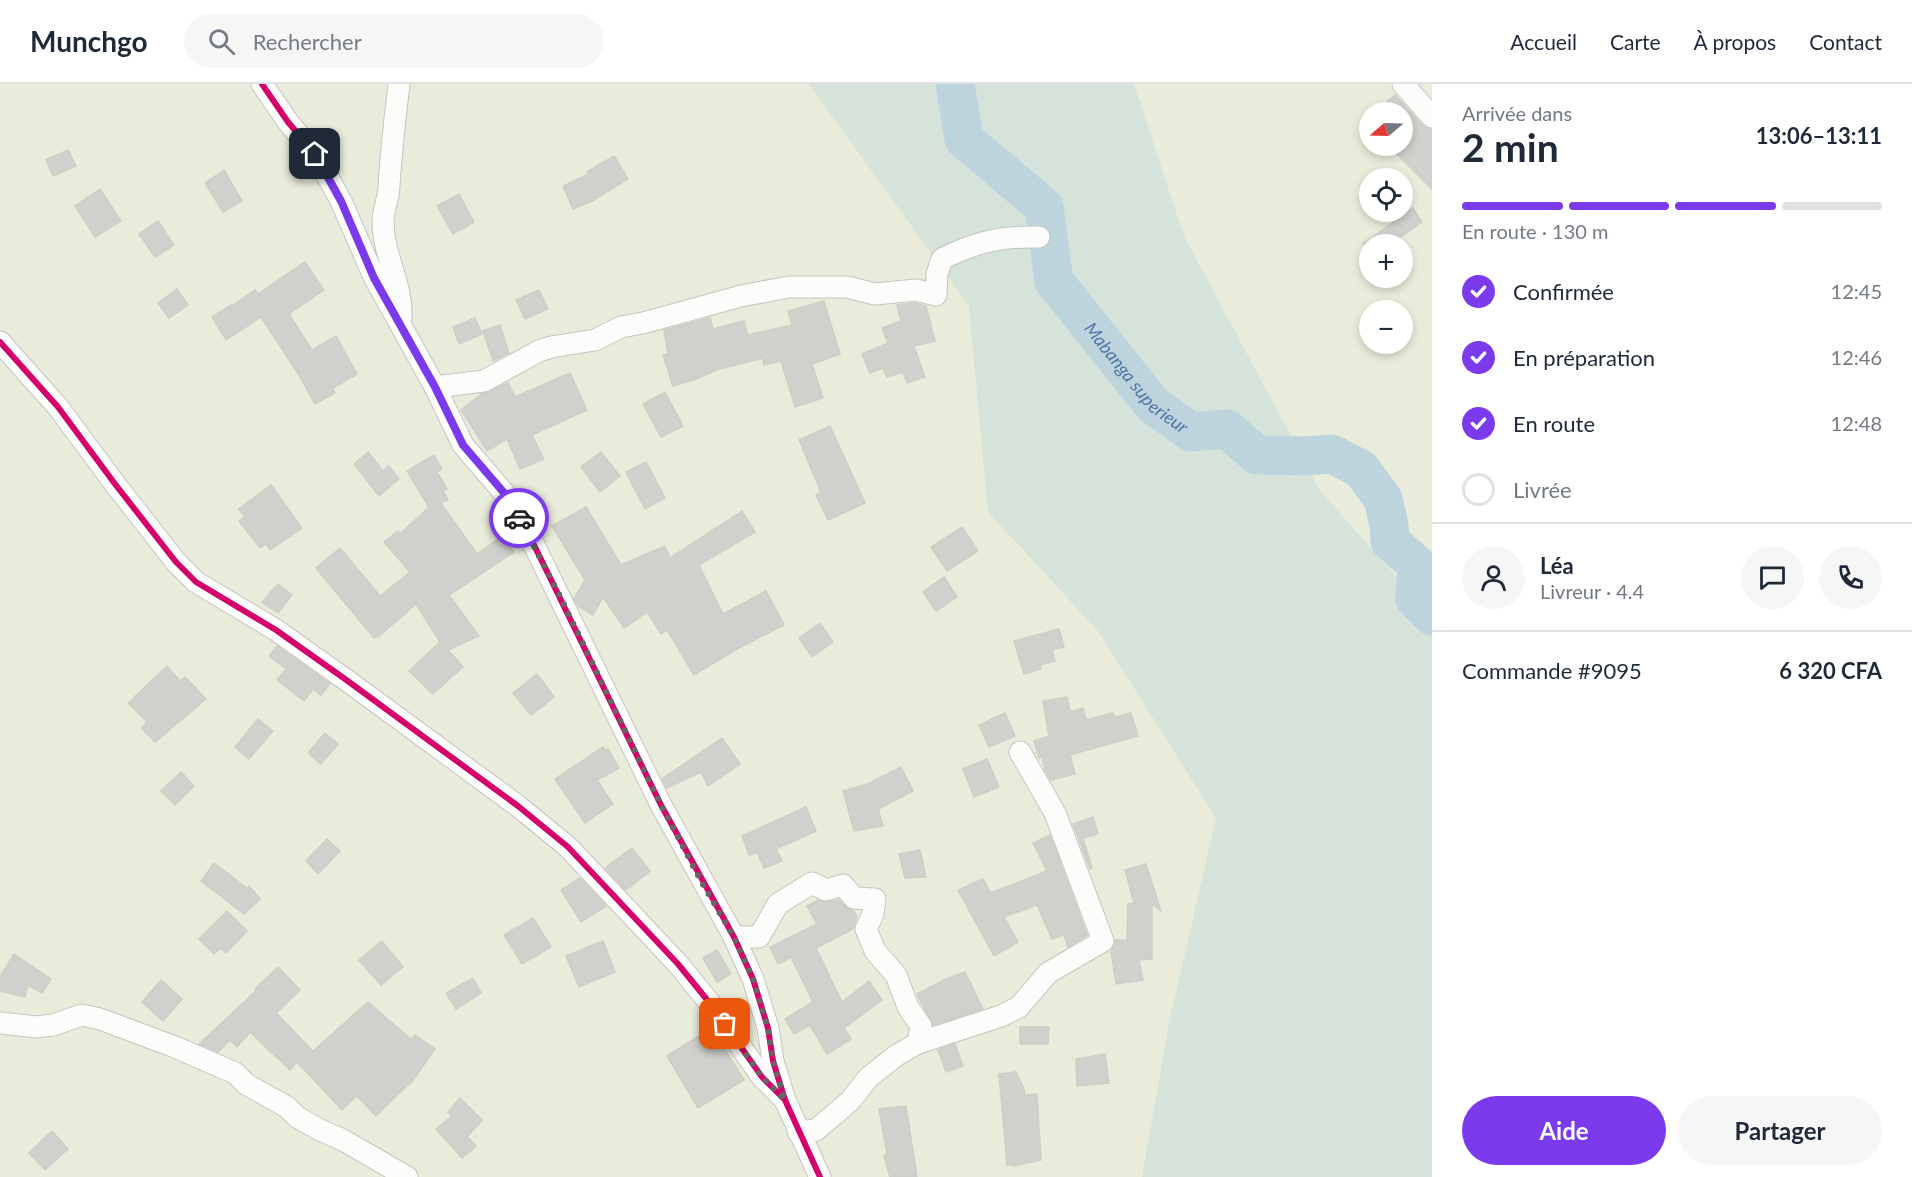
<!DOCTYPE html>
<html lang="fr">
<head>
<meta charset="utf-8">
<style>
  body { margin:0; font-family:Lato,sans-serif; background:#f6f6f7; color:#1f2937; height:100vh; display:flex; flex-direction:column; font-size:22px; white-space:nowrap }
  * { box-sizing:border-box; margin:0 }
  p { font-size:20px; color:#747a83 }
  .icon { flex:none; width:33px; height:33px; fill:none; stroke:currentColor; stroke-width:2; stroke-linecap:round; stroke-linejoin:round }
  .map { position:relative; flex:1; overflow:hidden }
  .panel { display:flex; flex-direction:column; background:#fff; width:480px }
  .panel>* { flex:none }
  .needle { width:39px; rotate:251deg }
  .fabs { position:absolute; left:1359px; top:18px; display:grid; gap:12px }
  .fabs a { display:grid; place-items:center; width:54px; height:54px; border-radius:50%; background:#fff; box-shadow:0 3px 9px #0003; font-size:30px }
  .pin { position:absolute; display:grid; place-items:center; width:51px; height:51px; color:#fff; margin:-26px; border-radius:12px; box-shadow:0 3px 9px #0006 }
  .courier { position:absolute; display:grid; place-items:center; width:60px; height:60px; margin:-30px; border:4px solid #7c3aed; border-radius:50%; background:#fff; color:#222; box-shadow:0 2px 8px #0007 }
  .summary em { font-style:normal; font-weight:700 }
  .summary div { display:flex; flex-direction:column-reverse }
  .summary { display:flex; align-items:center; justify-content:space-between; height:102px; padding:0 30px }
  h1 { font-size:39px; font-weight:700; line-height:45px }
  .bar { display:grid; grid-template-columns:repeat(4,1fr); gap:9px 6px; align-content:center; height:72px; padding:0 30px }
  .bar i { height:8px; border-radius:4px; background:#e0e1e3 }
  .bar .on { background:#7c3aed }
  .bar p { grid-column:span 4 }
  .line { display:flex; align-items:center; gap:15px; padding:0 30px; border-top:2px solid #e0e1e3 }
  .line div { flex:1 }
  .round { display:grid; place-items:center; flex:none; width:63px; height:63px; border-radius:32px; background:#f6f6f7 }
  ol { padding:0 30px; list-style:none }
  li { display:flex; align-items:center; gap:18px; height:66px }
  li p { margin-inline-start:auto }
  li .icon { padding:6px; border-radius:50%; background:#7c3aed; color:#fff; stroke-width:4 }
  li:last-child { color:#747a83 }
  li i { width:33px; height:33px; border:3px solid #e0e1e3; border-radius:50% }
  .cta { display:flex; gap:12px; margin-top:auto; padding:12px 30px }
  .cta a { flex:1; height:69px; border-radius:36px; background:#7c3aed; color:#fff; font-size:24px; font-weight:700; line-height:69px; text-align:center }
  .cta a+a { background:#f6f6f7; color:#1f2937 }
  header { display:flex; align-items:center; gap:36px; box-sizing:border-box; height:84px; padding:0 30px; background:#fff; border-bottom:2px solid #e0e1e3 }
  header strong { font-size:28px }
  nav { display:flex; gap:33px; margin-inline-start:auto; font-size:21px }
  .search { width:420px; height:54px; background:#f6f6f7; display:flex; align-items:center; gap:15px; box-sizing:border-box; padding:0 21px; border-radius:33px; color:#747a83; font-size:22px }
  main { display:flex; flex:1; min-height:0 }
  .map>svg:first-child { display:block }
  .farmland { fill:#eaecdb; fill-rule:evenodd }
  .wetland { fill:#d6e3db }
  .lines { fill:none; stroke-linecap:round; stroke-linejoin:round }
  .river { stroke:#bdd4dd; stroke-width:39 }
  .building { fill:#d2d0cc; stroke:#d0cdc8; stroke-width:1.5 }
  .street-casing { stroke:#c5c4c3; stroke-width:23 }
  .street { stroke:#fcfcfb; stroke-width:21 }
  .cycleway-casing { stroke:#fff; stroke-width:10 }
  .cycleway { stroke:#d6006c; stroke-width:6 }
  .done { stroke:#666664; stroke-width:6; stroke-dasharray:0 10.8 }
  .route { stroke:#7c3aed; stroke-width:8 }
  .labels { text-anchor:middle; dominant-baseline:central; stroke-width:6; stroke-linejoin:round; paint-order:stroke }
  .water-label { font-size:18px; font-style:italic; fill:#5175a8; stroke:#fff }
</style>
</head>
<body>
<header>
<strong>Munchgo</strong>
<div class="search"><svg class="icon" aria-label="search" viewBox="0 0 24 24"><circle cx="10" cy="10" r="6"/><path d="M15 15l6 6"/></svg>Rechercher</div>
<nav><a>Accueil</a><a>Carte</a><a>À propos</a><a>Contact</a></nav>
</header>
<main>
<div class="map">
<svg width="1432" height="1093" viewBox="0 0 1432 1093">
  <rect width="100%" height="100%" fill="#edebe7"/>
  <path class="farmland" d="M0,0H1432V1093H0ZM1370,28H1402V62H1370ZM1370,94H1402V128H1370ZM1370,160H1402V194H1370ZM1370,226H1402V260H1370Z"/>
  <path class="wetland" d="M809,0H1134L1184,152L1321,408L1432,532V1093H1142L1169,939L1216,734L1098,547L988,428L969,222Z"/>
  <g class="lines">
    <path class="river" id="s1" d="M955,0L964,55L1044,123L1054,197L1153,321L1191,348L1227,345L1257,371L1306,372L1332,370L1361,385L1383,415L1389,441L1390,457L1417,481L1415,515L1432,532"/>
  </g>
  <g class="building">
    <path d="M1395,11L1422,41L1432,45V105L1389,62H1402V28H1374Z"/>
    <path d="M68,66L76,82L53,92L46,76Z"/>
    <path d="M614,72L628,95L592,117L573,125L563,102L589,90L587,88Z"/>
    <path d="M224,86L242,117L223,128L205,99Z"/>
    <path d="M100,105L121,137L95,153L75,122Z"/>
    <path d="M459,110L474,138L453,150L437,122Z"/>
    <path d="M1413,124L1422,138L1391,160H1363Z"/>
    <path d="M158,137L174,161L155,173L139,150Z"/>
    <path d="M305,178L324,206L289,230L312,266L336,252L357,290L333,304L335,309L315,320L299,291L261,233L226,256L212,233L231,221L232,222L255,206L258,210Z"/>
    <path d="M177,205L188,221L169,234L158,219Z"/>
    <path d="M539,206L548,225L525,235L516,216Z"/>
    <path d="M824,217L840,270L812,280L823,314L795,323L781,277L764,281L763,274L719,285L696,295L673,302L663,271L668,270L664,246L710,234L713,245L744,237L748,251L792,241L788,227Z"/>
    <path d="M915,219L926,222L935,257L914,262L925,293L907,299L903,288L887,293L883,284L870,289L862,270L888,259L882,244L901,237L897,221Z"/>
    <path d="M475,234L482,250L459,260L453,243Z"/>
    <path d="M500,241L509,269L493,277L483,247Z"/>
    <path d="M570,289L587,326L532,351L544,375L520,385L507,355L487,367L461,326L482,310L508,299L515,313Z"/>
    <path d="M665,308L683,342L661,353L643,320Z"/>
    <path d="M830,342L865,419L828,436L816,411L821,408L799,356Z"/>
    <path d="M368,368L383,387L389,382L399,395L379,412L354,380Z"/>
    <path d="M601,368L620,392L600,408L581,383Z"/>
    <path d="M434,371L442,385L437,388L447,405L443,407L448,416L441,419L477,470L502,452L514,468L449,511L479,552L448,566L463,583L433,610L409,587L440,558L416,520L378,553L377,551L374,554L316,484L340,464L380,512L410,488L384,458L398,447L400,450L429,423L407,387Z"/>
    <path d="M646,378L665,414L645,425L626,388Z"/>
    <path d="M271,401L302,444L270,466L266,460L260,464L239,437L245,433L239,425Z"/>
    <path d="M586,423L621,481L665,462L670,474L742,427L755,448L699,481L723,530L766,507L784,541L737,565L694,591L667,546L661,550L647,528L624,544L603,513L593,531L579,523L574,515L585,496L552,442Z"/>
    <path d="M962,443L978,467L947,487L931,463Z"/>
    <path d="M944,493L957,513L936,527L923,508Z"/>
    <path d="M278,500L292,511L278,529L262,518Z"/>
    <path d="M820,539L833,558L812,573L799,554Z"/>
    <path d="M1059,545L1064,563L1052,566L1055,577L1040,581L1041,585L1024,590L1014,557Z"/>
    <path d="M277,562L330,600L321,611L313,605L304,617L277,596L286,585L269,572Z"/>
    <path d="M167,582L180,597L185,593L206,615L155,658L141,644L147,638L128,619Z"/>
    <path d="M537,590L554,613L531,631L513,609Z"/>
    <path d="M1067,613L1070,628L1083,624L1086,636L1113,629L1115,633L1131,629L1138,652L1070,671L1075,690L1051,696L1045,686L1042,673L1039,674L1034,657L1049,652L1043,617Z"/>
    <path d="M1005,629L1015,652L989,663L979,641Z"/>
    <path d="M258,635L273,647L249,675L235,663Z"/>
    <path d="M325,649L338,660L321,680L308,669Z"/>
    <path d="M722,654L740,680L708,702L701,688L667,704L662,695Z"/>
    <path d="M603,663L606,667L608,665L619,684L597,696L613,720L585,739L555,695Z"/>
    <path d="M987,675L999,703L974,713L963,685Z"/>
    <path d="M901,683L913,707L878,725L883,742L854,747L843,707L868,700Z"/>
    <path d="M181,688L194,702L175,721L161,707Z"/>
    <path d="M806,723L816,747L776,765L782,777L764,784L757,768L749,771L742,752Z"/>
    <path d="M1093,733L1098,750L1083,754L1092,784L1090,785L1073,740Z"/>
    <path d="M1050,751L1087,851L1068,863L1064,851L1052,855L1037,821L1004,833L1018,858L994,872L958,806L983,795L991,809L1047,787L1033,759Z"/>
    <path d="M327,755L340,767L318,790L306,777Z"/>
    <path d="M632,764L650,787L626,806L605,784Z"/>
    <path d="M920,766L926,793L905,794L899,770Z"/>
    <path d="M214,779L247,804L249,802L260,815L244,830L201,797Z"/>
    <path d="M1146,780L1161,827L1152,820V875L1139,876L1143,896L1116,900L1111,866L1115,856H1127L1128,820L1134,819L1125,786Z"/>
    <path d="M580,794L606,822L581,838L561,806Z"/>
    <path d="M818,816L829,818L839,816L848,825L854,827L857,833L853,845L816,864L842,918L869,897L882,916L844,944L851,955L827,970L810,941L794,950L785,935L813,918L791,873L778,880L770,863L817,840L807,822Z"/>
    <path d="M227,827L247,847L226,869L221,864L214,870L199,855Z"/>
    <path d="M533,834L551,863L522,880L504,851Z"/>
    <path d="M382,857L403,883L381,901L359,876Z"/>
    <path d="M603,857L615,888L579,903L566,872Z"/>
    <path d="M717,866L731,890L717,898L703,874Z"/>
    <path d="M14,870L51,895L42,909L28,901L25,913L0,907V893Z"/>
    <path d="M278,883L300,906L276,929L313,967L368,918L412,956L415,951L435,965L414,995L376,1032L357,1012L342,1026L297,978L290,986L250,948L237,963L230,956L218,968L199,960L256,907L255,905Z"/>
    <path d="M965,888L983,925L933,941L917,910L944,896Z"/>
    <path d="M473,894L481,909L456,925L446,909Z"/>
    <path d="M161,896L182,915L163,937L142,918Z"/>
    <path d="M1020,943H1049L1048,960H1020Z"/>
    <path d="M711,944L744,996L698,1024L667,972Z"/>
    <path d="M955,960L963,982L946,988L938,966Z"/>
    <path d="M1105,970L1109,999L1077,1002L1076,975Z"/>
    <path d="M1016,988L1024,1005L1025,1011L1037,1010L1041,1076L1014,1082L1012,1081H1007L999,990Z"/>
    <path d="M460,1014L482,1036L467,1053L476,1062L462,1074L436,1045L452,1032L448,1028Z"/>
    <path d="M906,1022L917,1093H890L884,1071L887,1070L879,1025Z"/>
    <path d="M52,1047L68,1065L45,1086L29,1069Z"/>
  </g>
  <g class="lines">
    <defs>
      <g id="street">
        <path d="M262,0L288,38L315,70L341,117L374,193L435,303L463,361L505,410L535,463L661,721L734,853L753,895L768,944L773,977L785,1016L820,1093"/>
        <path d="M399,0C395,34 391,67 389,102C389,114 383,126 383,138C383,171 403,201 401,234"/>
        <path d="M1403,0L1432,33"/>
        <path d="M0,258L58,323L115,400L176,478L196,498L276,546L345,595L518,722L568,763L678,880L713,923L762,993L783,1014"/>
        <path d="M435,303L484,297L539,267L551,263L595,256L621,243L643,239L741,212L789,203H847L875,210L916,206L936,211L937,190L942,175C975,158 1002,152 1039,153"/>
        <path d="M734,853H759L778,820L812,799L826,806L843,801L854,814L875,815L873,830L866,845L875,867L896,891L908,923L921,942L918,959"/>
        <path d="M0,939L36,943L53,941L82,931L100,935L175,963L235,989L246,1000L287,1023L297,1033L320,1046L343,1056L407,1093"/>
        <path d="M798,1048L816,1046L850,1017L868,994L897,971L918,959L1001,932L1019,923L1048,889L1103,857L1055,729L1020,668"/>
      </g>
    </defs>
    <use href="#street" class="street-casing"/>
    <use href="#street" class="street"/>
    <defs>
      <g id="cycleway">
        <path d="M262,0L288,38L315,70L341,117L374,193L435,303L463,361L505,410L535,463L661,721L734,853L753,895L768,944L773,977L785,1016L820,1093"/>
        <path d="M0,258L58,323L115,400L176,478L196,498L276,546L345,595L518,722L568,763L678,880L713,923L762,993L783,1014"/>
      </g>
    </defs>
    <use href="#cycleway" class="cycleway-casing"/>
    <use href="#cycleway" class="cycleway"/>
  </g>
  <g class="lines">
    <path class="done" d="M519,434L558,508L661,721L702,799L734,853L753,895L768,944L773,977L785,1016L762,993L725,940"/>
    <path class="route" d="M315,70L341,117L374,194L435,303L463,361L505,410L519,434"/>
  </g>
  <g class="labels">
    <g class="water-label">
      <text stroke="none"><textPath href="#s1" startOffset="363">Mabanga superieur</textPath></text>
    </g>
  </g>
</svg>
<div class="fabs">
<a><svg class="needle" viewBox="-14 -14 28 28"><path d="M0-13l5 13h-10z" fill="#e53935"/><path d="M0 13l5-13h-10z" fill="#747a83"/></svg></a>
<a><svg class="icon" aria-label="locate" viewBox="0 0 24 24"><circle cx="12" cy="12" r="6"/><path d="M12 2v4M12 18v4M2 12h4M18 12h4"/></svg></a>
<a>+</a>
<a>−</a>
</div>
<div class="pin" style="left:725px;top:940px;background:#ea580c"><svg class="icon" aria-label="bag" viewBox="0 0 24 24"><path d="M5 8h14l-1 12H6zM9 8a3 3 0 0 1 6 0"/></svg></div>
<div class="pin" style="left:315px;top:70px;background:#1f2937"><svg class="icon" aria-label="home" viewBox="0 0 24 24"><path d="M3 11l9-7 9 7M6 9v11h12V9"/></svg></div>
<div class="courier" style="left:519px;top:434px"><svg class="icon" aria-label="car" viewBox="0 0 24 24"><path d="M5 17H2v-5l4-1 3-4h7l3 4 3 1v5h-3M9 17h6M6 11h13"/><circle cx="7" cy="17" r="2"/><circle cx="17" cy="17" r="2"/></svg></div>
</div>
<section class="panel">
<div class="summary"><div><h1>2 min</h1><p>Arrivée dans</p></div><em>13:06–13:11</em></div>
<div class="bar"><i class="on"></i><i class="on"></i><i class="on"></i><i></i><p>En route · 130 m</p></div>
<ol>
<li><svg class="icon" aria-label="check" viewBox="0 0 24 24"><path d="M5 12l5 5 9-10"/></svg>Confirmée<p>12:45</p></li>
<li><svg class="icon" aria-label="check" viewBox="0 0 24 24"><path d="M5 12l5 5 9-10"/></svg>En préparation<p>12:46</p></li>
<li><svg class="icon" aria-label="check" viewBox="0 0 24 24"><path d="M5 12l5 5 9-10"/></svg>En route<p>12:48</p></li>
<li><i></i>Livrée</li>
</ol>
<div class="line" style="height:108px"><a class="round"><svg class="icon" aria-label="person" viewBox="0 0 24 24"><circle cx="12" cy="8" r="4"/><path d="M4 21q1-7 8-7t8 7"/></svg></a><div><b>Léa</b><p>Livreur · 4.4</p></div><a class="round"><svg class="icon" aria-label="chat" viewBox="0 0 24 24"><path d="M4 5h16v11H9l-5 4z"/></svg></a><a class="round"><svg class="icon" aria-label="phone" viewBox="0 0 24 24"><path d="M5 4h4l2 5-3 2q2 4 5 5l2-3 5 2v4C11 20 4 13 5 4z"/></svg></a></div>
<div class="line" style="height:78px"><div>Commande #9095</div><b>6 320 CFA</b></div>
<div class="cta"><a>Aide</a><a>Partager</a></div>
</section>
</main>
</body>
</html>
